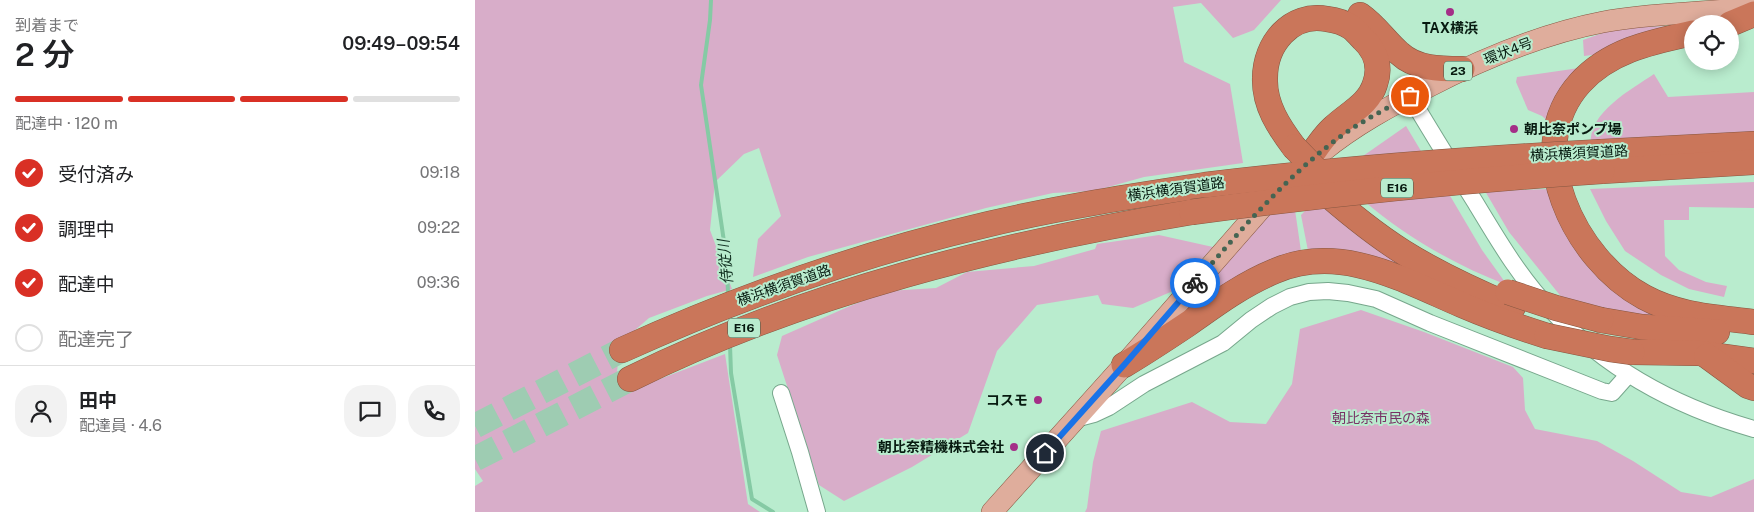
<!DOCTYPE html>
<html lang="ja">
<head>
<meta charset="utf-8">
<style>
  body { margin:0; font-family:"Public Sans","Noto Sans JP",sans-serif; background:#f2f2f2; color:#202124; height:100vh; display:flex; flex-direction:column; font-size:19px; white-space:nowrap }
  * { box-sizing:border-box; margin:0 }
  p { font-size:16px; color:#757577 }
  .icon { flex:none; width:28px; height:28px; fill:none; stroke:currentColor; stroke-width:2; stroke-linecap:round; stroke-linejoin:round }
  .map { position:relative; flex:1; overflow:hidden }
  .drawer { display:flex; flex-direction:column; background:#fff; width:475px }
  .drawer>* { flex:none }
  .buttons { position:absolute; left:1209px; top:15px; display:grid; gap:10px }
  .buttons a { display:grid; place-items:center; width:55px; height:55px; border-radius:50%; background:#fff; box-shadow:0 2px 12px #0003; font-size:25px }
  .pin { position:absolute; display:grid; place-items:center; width:42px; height:42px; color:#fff; margin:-21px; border:2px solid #fff; border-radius:50%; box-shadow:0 1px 5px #0007 }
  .courier { position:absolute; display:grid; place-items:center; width:50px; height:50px; margin:-25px; border:4px solid #1a73e8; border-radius:50%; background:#fff; color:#222; box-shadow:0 1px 6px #0007 }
  .headline em { font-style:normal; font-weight:600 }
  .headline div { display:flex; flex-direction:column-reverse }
  .headline { display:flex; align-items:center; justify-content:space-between; height:85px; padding:0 15px }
  h1 { font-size:32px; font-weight:600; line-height:38px }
  .bar { display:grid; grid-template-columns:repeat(4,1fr); gap:8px 5px; align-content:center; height:60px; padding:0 15px }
  .bar i { height:6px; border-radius:4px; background:#e0e0e0 }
  .bar .selected { background:#d93025 }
  .bar p { grid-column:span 4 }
  .line { display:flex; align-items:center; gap:12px; padding:0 15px; border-top:1px solid #e0e0e0 }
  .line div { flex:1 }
  .round { display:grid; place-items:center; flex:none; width:52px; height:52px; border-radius:20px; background:#f2f2f2 }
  ol { padding:0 15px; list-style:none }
  li { display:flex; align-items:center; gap:15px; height:55px }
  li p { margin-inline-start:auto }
  li .icon { padding:5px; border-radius:50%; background:#d93025; color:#fff; stroke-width:4 }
  li:last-child { color:#757577 }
  li i { width:28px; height:28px; border:2px solid #e0e0e0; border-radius:50% }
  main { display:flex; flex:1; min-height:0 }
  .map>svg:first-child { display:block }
  .green { fill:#d8adc9 }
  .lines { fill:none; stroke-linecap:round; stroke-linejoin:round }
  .stream { stroke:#85caa4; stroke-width:4 }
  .highway-tunnel { stroke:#9eccb2; stroke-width:25; stroke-dasharray:25 12; stroke-linecap:butt }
  .minor-casing { stroke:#77a78c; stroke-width:18 }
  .major-casing { stroke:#865640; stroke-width:22 }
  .highway-casing { stroke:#865640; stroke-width:26 }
  .minor { stroke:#fff; stroke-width:16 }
  .major { stroke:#dfad9c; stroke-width:21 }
  .highway { stroke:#ca765a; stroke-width:25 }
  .highway-bridge-casing { stroke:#865640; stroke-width:26; stroke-linecap:butt }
  .highway-bridge { stroke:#ca765a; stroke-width:25 }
  .done { stroke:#456452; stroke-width:5; stroke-dasharray:0 9 }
  .route { stroke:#1a73e8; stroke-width:6 }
  .poi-dot { fill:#a42e87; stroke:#b9ecce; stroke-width:2 }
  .labels { text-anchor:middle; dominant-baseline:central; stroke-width:4; stroke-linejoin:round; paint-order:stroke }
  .shield { fill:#b9ecce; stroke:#3c5949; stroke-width:1 }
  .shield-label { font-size:12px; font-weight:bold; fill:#071a10 }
  .poi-label { font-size:14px; font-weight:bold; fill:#071a10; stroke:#b9ecce; text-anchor:end }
  .street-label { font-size:14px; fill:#071a10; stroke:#b9ecce }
  .park-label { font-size:14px; fill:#783265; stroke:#b9ecce }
  .water-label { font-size:15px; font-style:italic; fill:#113021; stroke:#b9ecce }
</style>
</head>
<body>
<main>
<section class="drawer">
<div class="headline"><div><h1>2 分</h1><p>到着まで</p></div><em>09:49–09:54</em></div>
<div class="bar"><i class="selected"></i><i class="selected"></i><i class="selected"></i><i></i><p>配達中 · 120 m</p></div>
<ol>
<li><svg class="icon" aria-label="check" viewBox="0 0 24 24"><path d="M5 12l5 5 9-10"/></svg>受付済み<p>09:18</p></li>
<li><svg class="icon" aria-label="check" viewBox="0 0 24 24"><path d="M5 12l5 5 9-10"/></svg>調理中<p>09:22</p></li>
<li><svg class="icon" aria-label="check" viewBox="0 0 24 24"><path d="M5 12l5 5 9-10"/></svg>配達中<p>09:36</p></li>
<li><i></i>配達完了</li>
</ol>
<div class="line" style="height:90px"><a class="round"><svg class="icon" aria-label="person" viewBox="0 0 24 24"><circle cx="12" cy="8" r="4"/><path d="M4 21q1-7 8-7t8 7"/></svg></a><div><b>田中</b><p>配達員 · 4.6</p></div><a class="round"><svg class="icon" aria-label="chat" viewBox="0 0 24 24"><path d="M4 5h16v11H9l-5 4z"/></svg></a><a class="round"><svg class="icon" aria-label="phone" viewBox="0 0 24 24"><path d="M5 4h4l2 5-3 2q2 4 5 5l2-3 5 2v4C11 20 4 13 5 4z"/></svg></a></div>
</section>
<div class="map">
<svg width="1279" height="512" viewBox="0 0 1279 512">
  <rect width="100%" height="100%" fill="#b9ecce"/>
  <g class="green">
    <path d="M0,0H806L779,30L758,38L726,3L698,7L709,62L755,84L768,163L669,177L619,191L578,193L511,208L333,257L278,277L283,239L306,216L284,148L269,154L240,182L235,230L257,289L232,296L174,318L145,343L142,372L151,392L250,354L273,504L285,512H0V486L8,481L0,469Z"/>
    <path d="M1205,26L1120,62L1117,55L1109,56L1108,40L1144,27Z"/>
    <path d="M1111,67L1077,125L1067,116L1053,110L1041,82L1042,77Z"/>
    <path d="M1179,74L1193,97L1279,92V136L1116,145C1112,113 1157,89 1179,74Z"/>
    <path d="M931,126L946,151L888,156Z"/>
    <path d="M1279,182V208L1214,207V220H1189L1190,256L1204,270L1231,282L1252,286L1249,297L1214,289L1186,275L1150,251L1131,221L1115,189Z"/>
    <path d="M1077,189L1125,273L1242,326L1092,304L1034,232L1010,191Z"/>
    <path d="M974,194L1007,250L1032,285C980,265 931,237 889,201Z"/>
    <path d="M856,205L997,296L834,256L826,215L832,209Z"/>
    <path d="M820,210L827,258L687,334L796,212Z"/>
    <path d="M684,235L738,247L698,291L658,308L627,304L623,295L562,305L522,351L493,433L437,467L369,501L344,485L302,355L307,336L375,306L413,291L461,288L492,272L559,266L620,249L622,244Z"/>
    <path d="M886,310L949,332L1038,367L1048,378L1050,410L1060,429L1122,441L1158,461L1206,492L1236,497L1279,479V512H610L612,508L618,462L626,431L717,402L755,422L791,424L817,384L825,329Z"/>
  </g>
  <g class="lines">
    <g class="stream">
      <path d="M236,0L235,20L226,85L252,262L253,295"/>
      <path d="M255,345L256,373L277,499L298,512"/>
    </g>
    <g class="highway-tunnel">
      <path d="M0,426L147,350"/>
      <path d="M0,459L155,379"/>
    </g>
    <defs>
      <g id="minor">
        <path d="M935,96C956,132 978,167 1000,202C1023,240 1045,278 1076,310C1132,370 1201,407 1279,429"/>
        <path d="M306,393L325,452L342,512"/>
        <path d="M600,419L619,414L634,407L669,384L748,343L776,320L797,306L815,297L834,292L853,291L873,293L901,299L955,323L1127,391L1137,393L1153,375"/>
      </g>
      <g id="major">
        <path d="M848,151C880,125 915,106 951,88C1007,59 1066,34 1128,22C1178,12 1229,14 1279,7"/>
        <path d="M517,512L649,365L797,196"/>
      </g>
      <g id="highway">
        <path d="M885,15C901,26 910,41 924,53C941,69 965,69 987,69"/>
        <path d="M1255,24L1279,14"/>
        <path d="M1218,33C1177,42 1135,50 1105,83C1045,149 1100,260 1169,297C1204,316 1241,317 1279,322"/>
        <path d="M819,147C804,127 789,105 790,78C790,44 816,12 852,19C861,20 870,23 877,28C881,31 884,35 888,39C901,51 906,67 900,84C894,104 874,113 859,127C847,137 838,153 829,166"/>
        <path d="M1126,152L1279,144"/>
        <path d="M1127,171L1279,162"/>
        <path d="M843,186C870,210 898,233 928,252C963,274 1000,291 1038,307"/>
        <path d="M1126,320L1167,327L1242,332"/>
        <path d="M147,350C264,297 389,253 514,224C586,207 658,196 730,185"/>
        <path d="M1157,352L1223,353L1279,361"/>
        <path d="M1232,356L1273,386L1279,388"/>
        <path d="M649,365C671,352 692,338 713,324C741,304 768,284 800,271C865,243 928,280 987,305C1015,317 1043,327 1072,336"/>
        <path d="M155,379C331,292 525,244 717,212"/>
      </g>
    </defs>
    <use href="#minor" class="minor-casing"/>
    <use href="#major" class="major-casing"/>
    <use href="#highway" class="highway-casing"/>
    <use href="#minor" class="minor"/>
    <use href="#major" class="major"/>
    <use href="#highway" class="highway"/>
    <defs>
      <g id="highway-bridge">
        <path d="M819,147L850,179"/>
        <path d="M730,185C862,169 994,159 1126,152"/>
        <path d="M717,212C853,194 990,180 1127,171"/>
        <path d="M1033,292L1081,308L1126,320"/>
        <path d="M1072,336L1135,349L1157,352"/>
      </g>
    </defs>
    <use href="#highway-bridge" class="highway-bridge-casing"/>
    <use href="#highway-bridge" class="highway-bridge"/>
  </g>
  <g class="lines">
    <path class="done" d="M720,283C764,232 808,180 862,139C885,122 910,109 935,96"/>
    <path class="route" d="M570,453L649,365L720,283"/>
  </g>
  <g class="poi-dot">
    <circle cx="975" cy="12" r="5"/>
    <circle cx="1039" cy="129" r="5"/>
    <circle cx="563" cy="400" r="5"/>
    <circle cx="539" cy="447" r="5"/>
  </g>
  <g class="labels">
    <g class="shield">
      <rect x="969" y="61.5" width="28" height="19" rx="4"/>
      <rect x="906" y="178.5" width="32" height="19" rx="4"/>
      <rect x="253" y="318.5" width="32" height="19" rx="4"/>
    </g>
    <g class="shield-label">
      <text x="983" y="71">23</text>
      <text x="922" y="188">E16</text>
      <text x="269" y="328">E16</text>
    </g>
    <g class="poi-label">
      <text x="975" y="28" text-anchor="middle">TAX横浜</text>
      <text x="1049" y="129" text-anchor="start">朝比奈ポンプ場</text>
      <text x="553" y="400">コスモ</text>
      <text x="529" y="447">朝比奈精機株式会社</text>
    </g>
    <g class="street-label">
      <text transform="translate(1033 51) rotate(-21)">環状4号</text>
      <text transform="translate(1104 153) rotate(-3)">横浜横須賀道路</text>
      <text transform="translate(701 189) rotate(-8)">横浜横須賀道路</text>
      <text transform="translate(309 285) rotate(-19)">横浜横須賀道路</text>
    </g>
    <g class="park-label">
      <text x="906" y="418">朝比奈市民の森</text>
    </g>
    <g class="water-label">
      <text transform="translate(250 262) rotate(-95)">侍従川</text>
    </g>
  </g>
</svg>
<div class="buttons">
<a><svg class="icon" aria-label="locate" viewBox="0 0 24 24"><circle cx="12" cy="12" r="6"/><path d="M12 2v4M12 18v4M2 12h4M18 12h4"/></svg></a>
</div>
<div class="pin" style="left:935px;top:96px;background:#ea580c"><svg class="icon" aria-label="bag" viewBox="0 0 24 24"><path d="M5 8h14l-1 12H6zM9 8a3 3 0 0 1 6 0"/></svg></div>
<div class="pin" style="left:570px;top:453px;background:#1f2937"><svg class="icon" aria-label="home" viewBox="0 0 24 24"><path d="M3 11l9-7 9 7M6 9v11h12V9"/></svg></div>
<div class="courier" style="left:720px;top:283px"><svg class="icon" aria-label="bike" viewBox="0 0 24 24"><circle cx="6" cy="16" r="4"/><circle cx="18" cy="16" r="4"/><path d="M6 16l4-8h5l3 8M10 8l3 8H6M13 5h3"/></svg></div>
</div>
</main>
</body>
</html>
